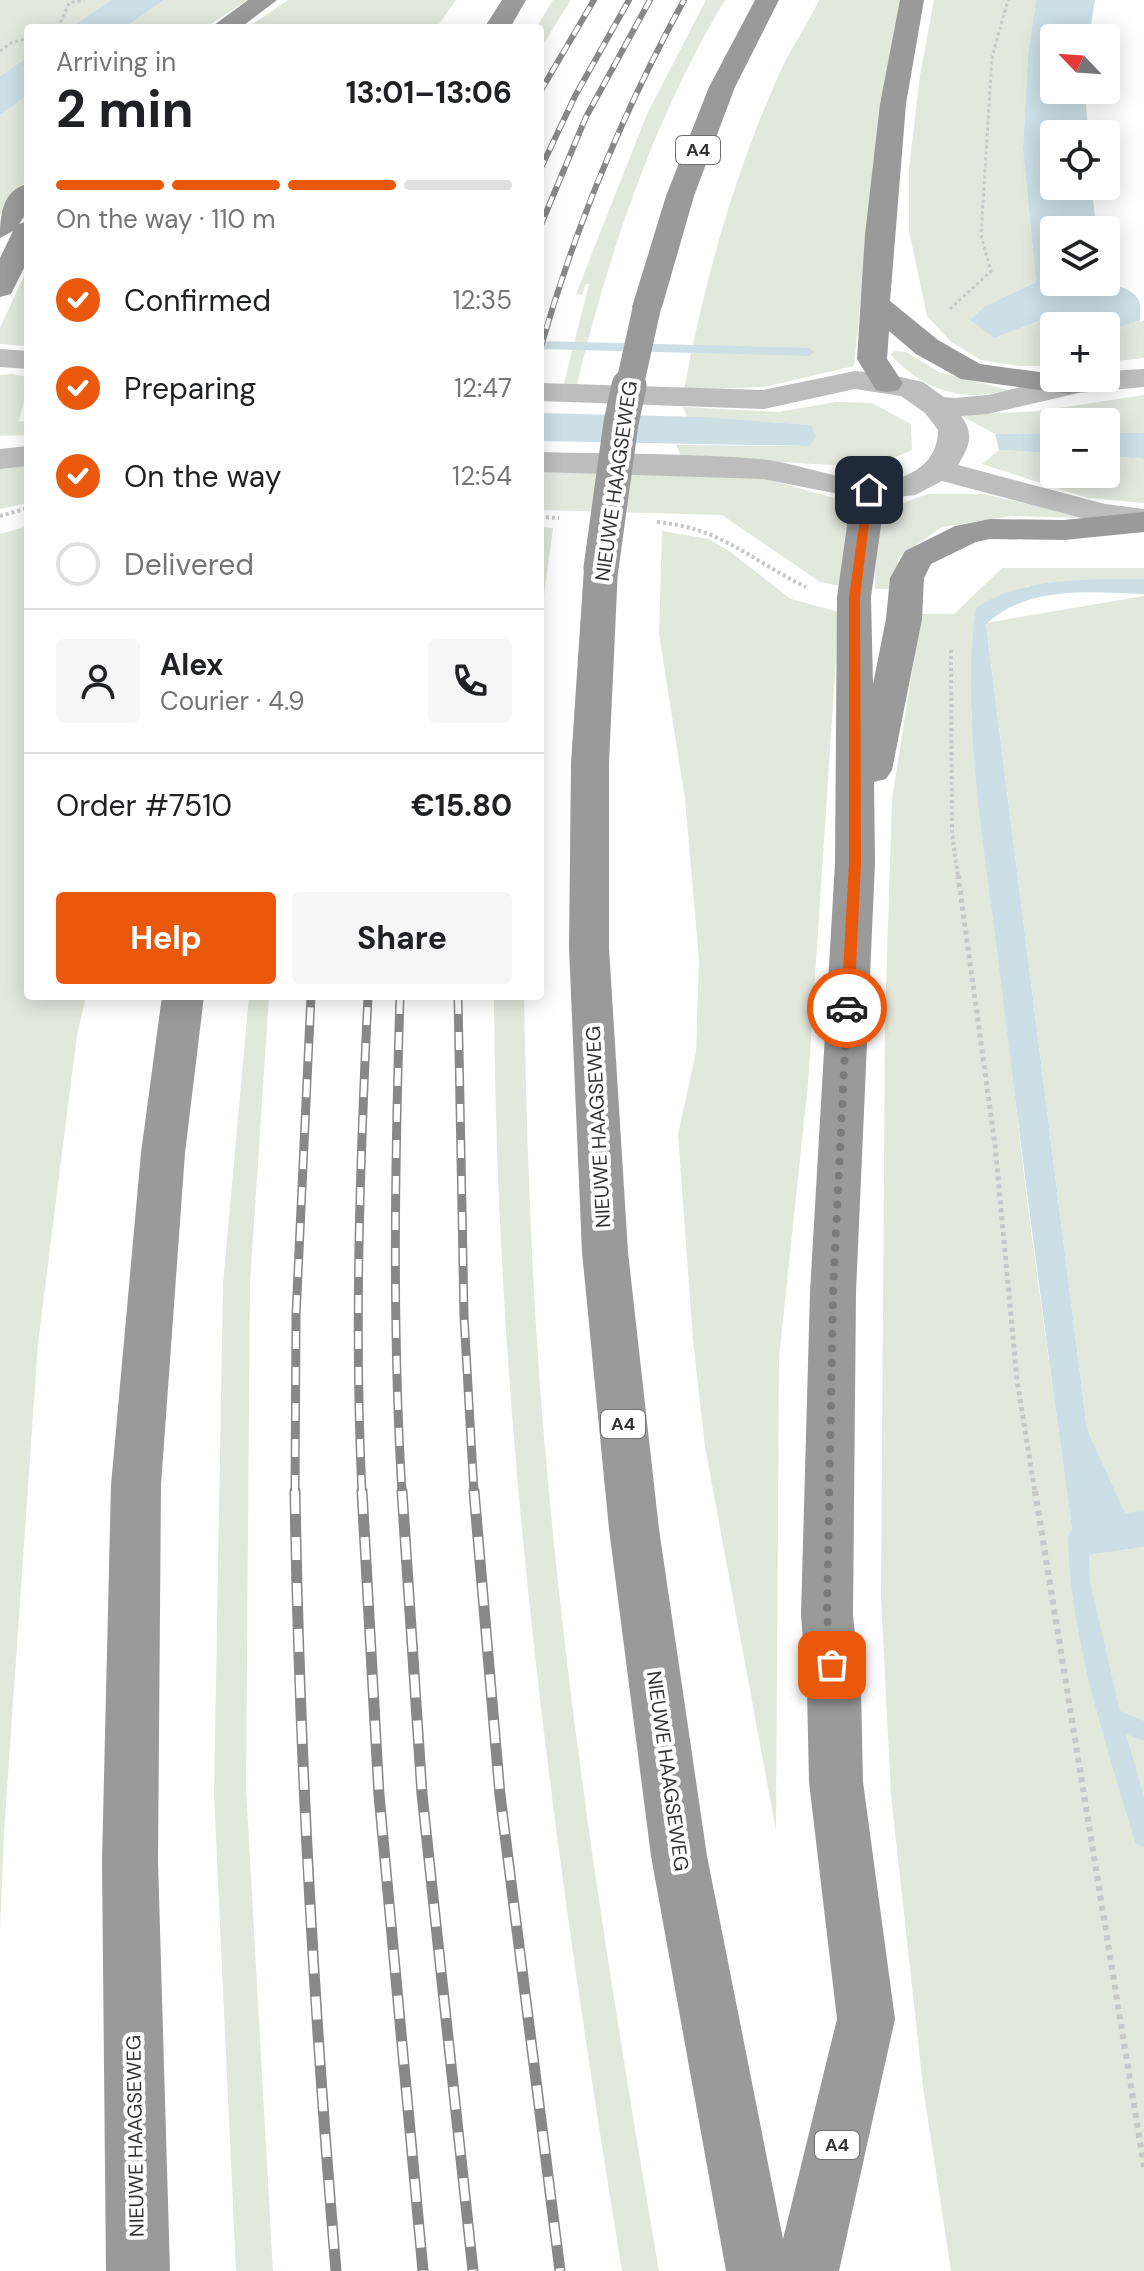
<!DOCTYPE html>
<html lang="en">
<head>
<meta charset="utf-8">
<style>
  body { margin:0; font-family:"DM Sans",sans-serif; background:#f6f6f6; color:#202124; height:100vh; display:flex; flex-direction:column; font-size:30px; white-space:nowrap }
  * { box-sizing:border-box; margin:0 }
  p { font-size:26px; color:#757577 }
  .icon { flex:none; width:44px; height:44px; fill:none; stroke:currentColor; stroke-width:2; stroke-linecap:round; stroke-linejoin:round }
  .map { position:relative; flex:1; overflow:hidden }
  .details { position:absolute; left:24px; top:24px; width:520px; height:976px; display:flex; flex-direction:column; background:#fff; border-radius:8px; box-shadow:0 4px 20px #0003 }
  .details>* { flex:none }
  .needle { width:52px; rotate:295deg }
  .controls { position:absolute; left:1040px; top:24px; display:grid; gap:16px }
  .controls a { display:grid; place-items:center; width:80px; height:80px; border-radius:8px; background:#fff; box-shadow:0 4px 20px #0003; font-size:40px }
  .pin { position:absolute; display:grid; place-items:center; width:68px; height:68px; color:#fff; margin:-34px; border-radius:16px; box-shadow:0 4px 12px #0006 }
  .courier { position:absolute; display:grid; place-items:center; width:80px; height:80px; margin:-40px; border:6px solid #ea580c; border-radius:50%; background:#fff; color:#222; box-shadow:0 2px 10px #0007 }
  .overview em { font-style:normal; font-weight:700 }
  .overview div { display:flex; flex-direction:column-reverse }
  .overview { display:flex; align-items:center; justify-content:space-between; height:136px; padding:0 32px }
  h1 { font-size:52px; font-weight:700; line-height:60px }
  .bar { display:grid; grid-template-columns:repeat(4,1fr); gap:12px 8px; align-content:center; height:96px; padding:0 32px }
  .bar i { height:10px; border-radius:6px; background:#e0e0e0 }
  .bar .active { background:#ea580c }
  .bar p { grid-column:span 4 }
  .line { display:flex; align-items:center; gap:20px; padding:0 32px; border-top:2px solid #e0e0e0 }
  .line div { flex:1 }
  .round { display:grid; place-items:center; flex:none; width:84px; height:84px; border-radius:8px; background:#f6f6f6 }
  ol { padding:0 32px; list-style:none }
  li { display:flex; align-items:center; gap:24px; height:88px }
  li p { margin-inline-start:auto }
  li .icon { padding:8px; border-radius:50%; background:#ea580c; color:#fff; stroke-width:4 }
  li:last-child { color:#757577 }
  li i { width:44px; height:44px; border:4px solid #e0e0e0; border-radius:50% }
  .action { display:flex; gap:16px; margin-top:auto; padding:16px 32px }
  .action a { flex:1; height:92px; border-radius:8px; background:#ea580c; color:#fff; font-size:32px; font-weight:700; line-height:92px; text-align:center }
  .action a+a { background:#f6f6f6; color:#202124 }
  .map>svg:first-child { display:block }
  .green { fill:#e3e8dd }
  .water { fill:#ccdfe6 }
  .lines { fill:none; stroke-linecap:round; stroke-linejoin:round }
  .stream { fill:#ccdfe6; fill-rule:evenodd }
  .path-far3 { stroke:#c7c7c7; stroke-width:3; stroke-dasharray:3 3; stroke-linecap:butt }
  .path-far2 { stroke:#c7c7c7; stroke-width:4; stroke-dasharray:3 3; stroke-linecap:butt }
  .path-far1 { stroke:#c7c7c7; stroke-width:5; stroke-dasharray:4 4; stroke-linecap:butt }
  .path { stroke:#c7c7c7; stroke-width:6; stroke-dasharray:5 5; stroke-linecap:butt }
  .secondary { fill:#bdbdbd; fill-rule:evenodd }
  .motorway { fill:#9a9a9a; fill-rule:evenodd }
  .rail-far2-casing { stroke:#888; stroke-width:6 }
  .rail-far1-casing { stroke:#888; stroke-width:9 }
  .rail-casing { stroke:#888; stroke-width:11 }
  .rail-far2 { stroke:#fff; stroke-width:4; stroke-dasharray:11; stroke-linecap:butt }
  .rail-far1 { stroke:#fff; stroke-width:6; stroke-dasharray:18; stroke-linecap:butt }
  .rail { stroke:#fff; stroke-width:8; stroke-dasharray:23; stroke-linecap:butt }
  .motorway-bridge-far1 { stroke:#9a9a9a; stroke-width:28 }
  .motorway-bridge { stroke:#9a9a9a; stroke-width:35 }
  .route { fill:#ea580c }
  .done { stroke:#7a7a7a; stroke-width:8; stroke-dasharray:0 14.4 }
  .labels { text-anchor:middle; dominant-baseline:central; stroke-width:8; stroke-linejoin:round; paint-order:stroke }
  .shield { fill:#fff; stroke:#707070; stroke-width:2 }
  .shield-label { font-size:18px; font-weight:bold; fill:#333 }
  .street-label { font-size:20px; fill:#333; stroke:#fff }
</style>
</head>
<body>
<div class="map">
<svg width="1144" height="2271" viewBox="0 0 1144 2271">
  <rect width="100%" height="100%" fill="#fff"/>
  <g class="green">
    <path d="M0,0H111L70,28H28V57L0,76Z"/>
    <path d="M164,0H247L205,28H124Z"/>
    <path d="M288,0H456L436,28H247Z"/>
    <path d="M553,0H571L540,49V28H536Z"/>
    <path d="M706,0H725C654,118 608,255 576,388L563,387L589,284H586L582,295L576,294L647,114Z"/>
    <path d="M819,0H904L865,258L854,366L764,387L684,390C704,281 735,171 781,70C792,46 808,24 819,0Z"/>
    <path d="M934,0H1036L1028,53L1023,149L1036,282L985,306L995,338L1054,315L1101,326H1054V366H1020L981,360L951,342L927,316L909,231V169L920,75Z"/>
    <path d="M28,95V178L0,215V115Z"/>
    <path d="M28,267V346L0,344V328Z"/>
    <path d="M1144,321V358L1106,362V328Z"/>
    <path d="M895,351L906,352L939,372L1008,390C962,403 923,390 890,354Z"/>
    <path d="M12,374L28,377V399L24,401L19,421L28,422V435L0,436V375Z"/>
    <path d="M1144,395V433L1106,432V422H1054V433L995,434L960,415L1039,411Z"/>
    <path d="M836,402L872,403L911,424L912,450L874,466H847L681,456L676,445L810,446L811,425L687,417L683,407L779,412Z"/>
    <path d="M999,450L1054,453V474H1106V456L1144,459V503L1088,498L982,464Z"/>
    <path d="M28,465V503L0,509V467Z"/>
    <path d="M540,468L752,475L848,502L845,587L820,582L722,515L540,510Z"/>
    <path d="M928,494H983L1090,518L1011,516L942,527L899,557L892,589H875C877,529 864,514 928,494Z"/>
    <path d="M28,526V996H86L77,1035L38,1343L4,1832L0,1932V534Z"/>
    <path d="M540,527L553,528L540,625Z"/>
    <path d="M662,531L709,539L729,551L791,599L839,612L808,1084L779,1358L776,1831L705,1447L693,1340L678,1134L696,1052L699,959L685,799L659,634Z"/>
    <path d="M1002,568H1144V579L1027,586L976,608L971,715L1028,1209L1076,1557L1144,1547V2271H951L923,2087L891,1795L881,1597L885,1019L892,799L921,614H954Z"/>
    <path d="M1144,596V1511L1125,1514L1087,1429L986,623Z"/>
    <path d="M249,996H269L250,1283L246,1787L273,2271H236L214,1795L223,1284Z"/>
    <path d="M494,996H524C527,1162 533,1327 549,1492C573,1753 615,2013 659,2271H622C553,1849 496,1424 494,996Z"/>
  </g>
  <g class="water">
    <path d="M111,0H164L124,28H70Z"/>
    <path d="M1036,0H1095L1089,38H1054V90H1085L1088,134H1054V186H1092L1096,230H1054V282C1074,282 1131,279 1139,301C1141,307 1140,315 1140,321L1110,329L1082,319L1054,315L995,338L970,320L985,306L1036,282L1023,149L1028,53Z"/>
    <path d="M28,57V95L0,115V76Z"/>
    <path d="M540,413L701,417L811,425L816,436L810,446L540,441Z"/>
    <path d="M1106,432L1144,433V459L1106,456Z"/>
    <path d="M1054,433V453L999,450L995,434Z"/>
    <path d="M1144,579V594C1090,592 1029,585 986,624L1087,1429L1125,1513L1144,1511V1547L1076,1557C1048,1358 1022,1158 998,958C985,850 960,715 976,608C1023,576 1089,580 1144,579Z"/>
  </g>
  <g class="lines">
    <g class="stream">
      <path d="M540,341L809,348L815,352L809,356L540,349Z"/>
      <path d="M1078,1528L1085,1531L1088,1537L1090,1582L1120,1711L1144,1721V1741L1126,1734L1144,1797V1847L1136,1844L1133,1836C1105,1739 1070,1638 1068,1537L1071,1531Z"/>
    </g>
    <g class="path-far3">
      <path d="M58,28L69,3L84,0"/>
      <path d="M0,51L11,43L28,38"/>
      <path d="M950,309L991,271L981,235L992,57L1008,0"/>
    </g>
    <g class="path-far2">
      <path d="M0,516L28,508"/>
      <path d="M540,517L559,518"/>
      <path d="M657,522C722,528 750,560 806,587"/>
      <path d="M951,650L952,833L958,877"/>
    </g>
    <path class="path-far1" d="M958,875L995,1145L1017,1380L1035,1493"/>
    <path class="path" d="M1035,1491L1144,2167"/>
    <g class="secondary">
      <path d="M0,349L28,351V369L0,367Z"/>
      <path d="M1144,369V387L1079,393L988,414L961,416C975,434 969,447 958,465L1105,504L1144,509V529L1104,524L942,481L915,495L869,500L763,479L540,472V452C613,454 687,453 760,459C801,462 860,490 899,478C923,470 938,455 938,430L925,413L901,396L855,389L764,409L540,401V383L763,390L855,371L887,374L923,382L944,397L954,398L988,395L1058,378H1106V371Z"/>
      <path d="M28,446V466L0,469V449Z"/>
    </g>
    <g class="motorway">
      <path d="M248,0H277L240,28H210Z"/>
      <path d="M502,0H526L510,28H484Z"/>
      <path d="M755,0H779L735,87L694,196L662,307L658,313L647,316L636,313L632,307L666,196L709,87Z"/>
      <path d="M900,0H924L906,104L890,301L938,340L980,364L1054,374V378H1080L1085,385L1080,392L1069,394L961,379L916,354L889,331L887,359L903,383L898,390L887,392L876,390L857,359L865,235L880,104Z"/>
      <path d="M28,184V211L19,224L28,221V260L11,294L0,297V258L13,231L0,238C0,215 2,190 28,184Z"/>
      <path d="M869,480L881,483L886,490L871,597L873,684L886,619L890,578L905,551L955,526L990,519L1064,520L1144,512V532L1064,540L990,539L976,542L931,564L924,578L922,619L892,770L886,779L874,782L875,863L856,1292L853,1615L861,1691L863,1782L895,2019L839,2271H726L651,1856L609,1529L582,1252L569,948L571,763L584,568L589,561L601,558L613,561L618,568L609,763V948L628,1252L659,1529L707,1856L783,2239L837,2019L809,1782L807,1691L801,1615L810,1292L835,863L837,597L852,490L857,483Z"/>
      <path d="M162,996H204L185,1153L161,1485L158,1861L170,2271H106L102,1861L111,1485L141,1153Z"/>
    </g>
    <defs>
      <g id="rail-far2">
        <path d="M540,92L594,0"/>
        <path d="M540,170L575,96L629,0"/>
        <path d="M540,227L586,117L650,0"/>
        <path d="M540,350C575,227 623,112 684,0"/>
      </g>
      <g id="rail-far1">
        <path d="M400,996C395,1162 392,1328 402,1493"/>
        <path d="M458,996L464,1316L474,1493"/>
        <path d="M295,1493L296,1315L311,996"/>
        <path d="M362,1493C354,1328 360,1162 368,996"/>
      </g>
      <g id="rail">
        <path d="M295,1491C299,1752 314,2011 336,2271"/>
        <path d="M362,1491L379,1795L423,2271"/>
        <path d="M402,1491L422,1794L473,2271"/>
        <path d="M474,1491L500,1795L560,2271"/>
      </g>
    </defs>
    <use href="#rail-far2" class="rail-far2-casing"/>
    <use href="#rail-far1" class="rail-far1-casing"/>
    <use href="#rail" class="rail-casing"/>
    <use href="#rail-far2" class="rail-far2"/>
    <use href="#rail-far1" class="rail-far1"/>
    <use href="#rail" class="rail"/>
    <path class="motorway-bridge-far1" d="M629,388L647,307"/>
    <path class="motorway-bridge" d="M601,568L621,423L629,386"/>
  </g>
  <path class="route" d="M869,487L873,490L860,597L861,863L854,1008L847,1013L841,1008L849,863V597L864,490Z"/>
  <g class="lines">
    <path class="done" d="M832,1665L827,1615L833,1292L847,1008"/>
  </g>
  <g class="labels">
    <g class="shield">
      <rect x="676" y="136" width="44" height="28" rx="6"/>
      <rect x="601" y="1410" width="44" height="28" rx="6"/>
      <rect x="815" y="2131" width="44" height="28" rx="6"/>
    </g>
    <g class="shield-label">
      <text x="698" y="150">A4</text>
      <text x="623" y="1424">A4</text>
      <text x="837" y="2145">A4</text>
    </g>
    <g class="street-label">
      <text transform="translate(616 481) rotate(-82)">NIEUWE HAAGSEWEG</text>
      <text transform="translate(598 1127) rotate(-93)">NIEUWE HAAGSEWEG</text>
      <text transform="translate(668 1771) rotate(82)">NIEUWE HAAGSEWEG</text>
      <text transform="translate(135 2136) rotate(-91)">NIEUWE HAAGSEWEG</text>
    </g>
  </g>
</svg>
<div class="controls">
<a><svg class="needle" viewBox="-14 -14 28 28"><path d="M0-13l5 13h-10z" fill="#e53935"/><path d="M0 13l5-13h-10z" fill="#757577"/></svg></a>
<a><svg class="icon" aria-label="locate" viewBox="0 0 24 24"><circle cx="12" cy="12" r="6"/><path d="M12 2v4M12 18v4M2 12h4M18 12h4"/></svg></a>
<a><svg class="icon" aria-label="layers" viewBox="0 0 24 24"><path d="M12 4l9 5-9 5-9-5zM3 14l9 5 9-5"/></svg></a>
<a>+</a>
<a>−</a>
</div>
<div class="pin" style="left:832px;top:1665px;background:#ea580c"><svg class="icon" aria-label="bag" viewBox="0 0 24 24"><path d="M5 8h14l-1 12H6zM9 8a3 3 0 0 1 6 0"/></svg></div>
<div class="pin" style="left:869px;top:490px;background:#1f2937"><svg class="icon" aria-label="home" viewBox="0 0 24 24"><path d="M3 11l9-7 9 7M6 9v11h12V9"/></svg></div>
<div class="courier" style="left:847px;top:1008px"><svg class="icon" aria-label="car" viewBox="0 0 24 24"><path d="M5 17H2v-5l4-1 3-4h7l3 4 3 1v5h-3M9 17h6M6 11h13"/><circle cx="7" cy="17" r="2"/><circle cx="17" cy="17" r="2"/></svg></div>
<section class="details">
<div class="overview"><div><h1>2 min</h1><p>Arriving in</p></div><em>13:01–13:06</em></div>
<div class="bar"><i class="active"></i><i class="active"></i><i class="active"></i><i></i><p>On the way · 110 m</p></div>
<ol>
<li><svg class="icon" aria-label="check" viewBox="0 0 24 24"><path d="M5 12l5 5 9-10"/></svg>Confirmed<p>12:35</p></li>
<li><svg class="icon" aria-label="check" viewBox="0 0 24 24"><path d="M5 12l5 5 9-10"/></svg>Preparing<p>12:47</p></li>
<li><svg class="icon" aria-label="check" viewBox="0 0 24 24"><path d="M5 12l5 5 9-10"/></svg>On the way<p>12:54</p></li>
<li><i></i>Delivered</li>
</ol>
<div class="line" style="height:144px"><a class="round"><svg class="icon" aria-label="person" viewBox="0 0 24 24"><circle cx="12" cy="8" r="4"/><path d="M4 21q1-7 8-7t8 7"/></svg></a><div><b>Alex</b><p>Courier · 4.9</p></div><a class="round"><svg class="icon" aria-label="phone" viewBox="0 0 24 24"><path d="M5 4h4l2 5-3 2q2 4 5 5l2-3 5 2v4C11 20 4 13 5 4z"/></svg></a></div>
<div class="line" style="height:104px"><div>Order #7510</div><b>€15.80</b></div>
<div class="action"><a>Help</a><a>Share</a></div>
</section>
</div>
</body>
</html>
